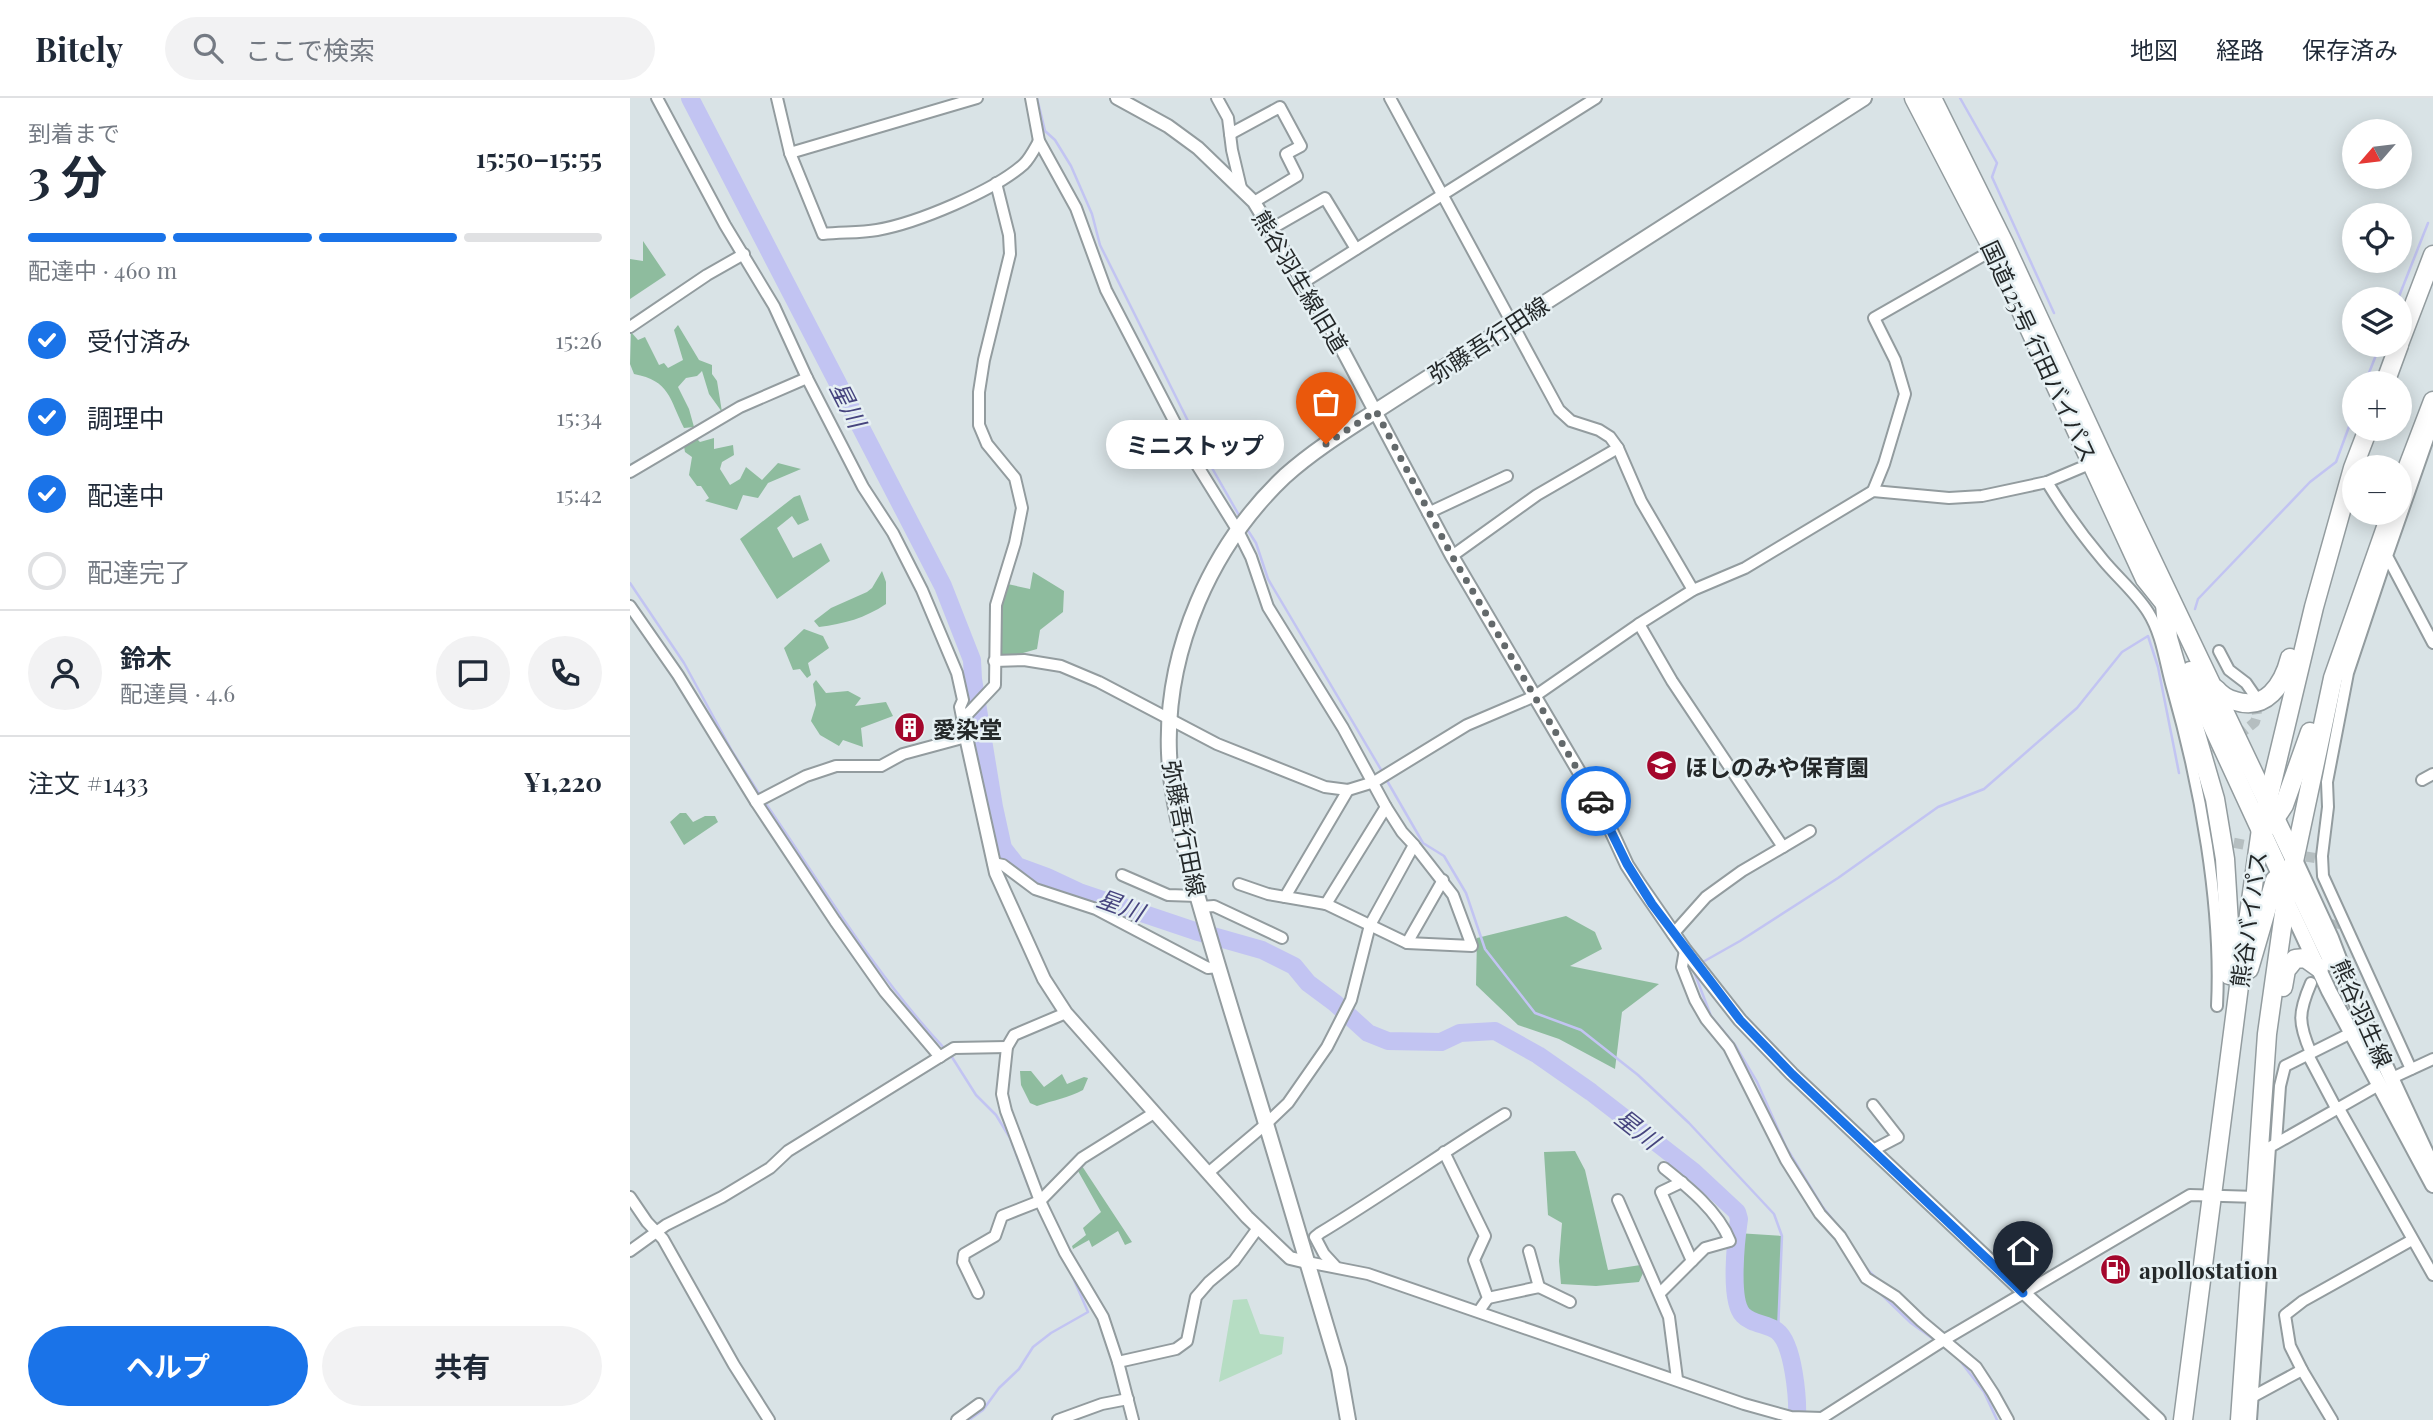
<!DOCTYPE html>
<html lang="ja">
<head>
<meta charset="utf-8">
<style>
  body { margin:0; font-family:"Playfair Display","Noto Sans JP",serif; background:#f2f2f3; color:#1f2937; height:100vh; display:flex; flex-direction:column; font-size:26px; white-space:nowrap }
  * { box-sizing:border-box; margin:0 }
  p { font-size:23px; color:#747a83 }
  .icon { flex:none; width:38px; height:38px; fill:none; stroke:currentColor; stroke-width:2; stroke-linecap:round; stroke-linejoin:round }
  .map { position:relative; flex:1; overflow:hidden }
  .sheet { display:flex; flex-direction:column; background:#fff; width:630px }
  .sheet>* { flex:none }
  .needle { width:46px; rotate:242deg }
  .controls { position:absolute; left:1712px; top:21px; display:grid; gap:14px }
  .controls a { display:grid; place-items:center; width:70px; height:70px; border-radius:50%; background:#fff; box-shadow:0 4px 18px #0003; font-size:35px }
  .pin { position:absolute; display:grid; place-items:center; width:60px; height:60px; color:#fff; margin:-72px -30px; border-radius:50% 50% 50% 0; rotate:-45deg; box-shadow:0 0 7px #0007 }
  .pin .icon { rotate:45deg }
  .courier { position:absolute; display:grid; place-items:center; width:70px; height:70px; margin:-35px; border:5px solid #1a73e8; border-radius:50%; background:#fff; color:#222; box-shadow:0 2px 9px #0007 }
  .bubble { position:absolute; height:49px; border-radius:24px; background:#fff; box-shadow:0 4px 18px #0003; font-size:23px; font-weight:700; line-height:49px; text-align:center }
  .overview em { font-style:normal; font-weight:700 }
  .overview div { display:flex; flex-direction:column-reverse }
  .overview { display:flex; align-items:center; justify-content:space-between; height:119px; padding:0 28px }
  h1 { font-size:46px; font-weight:700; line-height:52px }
  .bar { display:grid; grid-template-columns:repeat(4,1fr); gap:10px 7px; align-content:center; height:84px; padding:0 28px }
  .bar i { height:9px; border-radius:5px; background:#e0e1e3 }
  .bar .current { background:#1a73e8 }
  .bar p { grid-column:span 4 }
  .line { display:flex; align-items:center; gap:18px; padding:0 28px; border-top:2px solid #e0e1e3 }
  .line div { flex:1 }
  .round { display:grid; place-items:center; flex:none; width:74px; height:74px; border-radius:37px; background:#f2f2f3 }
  ol { padding:0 28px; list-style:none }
  li { display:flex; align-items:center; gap:21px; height:77px }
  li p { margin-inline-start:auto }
  li .icon { padding:7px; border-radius:50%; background:#1a73e8; color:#fff; stroke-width:4 }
  li:last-child { color:#747a83 }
  li i { width:38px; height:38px; border:4px solid #e0e1e3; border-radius:50% }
  .action { display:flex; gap:14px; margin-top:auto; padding:14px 28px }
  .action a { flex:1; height:80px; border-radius:42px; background:#1a73e8; color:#fff; font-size:28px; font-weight:700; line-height:80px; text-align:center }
  .action a+a { background:#f2f2f3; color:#1f2937 }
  header { display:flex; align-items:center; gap:42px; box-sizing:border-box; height:98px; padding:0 35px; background:#fff; border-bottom:2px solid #e0e1e3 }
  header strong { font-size:33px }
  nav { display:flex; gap:38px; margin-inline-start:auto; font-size:24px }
  .search { width:490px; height:63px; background:#f2f2f3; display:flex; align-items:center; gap:18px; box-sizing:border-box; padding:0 24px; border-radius:38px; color:#747a83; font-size:26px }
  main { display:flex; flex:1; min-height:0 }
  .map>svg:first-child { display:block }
  .green { fill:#b6ddc3 }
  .forest { fill:#8ebc9e }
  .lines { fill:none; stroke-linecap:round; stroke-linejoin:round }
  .stream { stroke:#c2c4f2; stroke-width:2.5 }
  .river { stroke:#c2c4f2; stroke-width:18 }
  .minor-tunnel { stroke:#b5bec0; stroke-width:10; stroke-dasharray:10 5; stroke-linecap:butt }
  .minor-casing { stroke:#939c9f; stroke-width:14 }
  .tertiary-casing { stroke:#939c9f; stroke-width:16 }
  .secondary-casing { stroke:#939c9f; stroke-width:18 }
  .trunk-casing { stroke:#939c9f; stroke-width:21 }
  .minor { stroke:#fff; stroke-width:10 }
  .tertiary { stroke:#fff; stroke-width:12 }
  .secondary { stroke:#fff; stroke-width:14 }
  .trunk { stroke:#fff; stroke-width:18 }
  .done { stroke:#63696b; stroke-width:7; stroke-dasharray:0 12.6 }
  .route { stroke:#1a73e8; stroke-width:9 }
  .labels { text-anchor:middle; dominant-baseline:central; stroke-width:5; stroke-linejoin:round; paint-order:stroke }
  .street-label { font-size:23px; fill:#242829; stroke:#e6f0f3 }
  .poi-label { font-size:23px; font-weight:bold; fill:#242829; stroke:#e6f0f3; text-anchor:start }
  .water-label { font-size:24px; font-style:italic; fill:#46447e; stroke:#e6f0f3 }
</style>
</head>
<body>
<header>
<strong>Bitely</strong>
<div class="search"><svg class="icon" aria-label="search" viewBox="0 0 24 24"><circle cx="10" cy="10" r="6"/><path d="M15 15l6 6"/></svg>ここで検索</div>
<nav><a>地図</a><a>経路</a><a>保存済み</a></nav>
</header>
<main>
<section class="sheet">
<div class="overview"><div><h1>3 分</h1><p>到着まで</p></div><em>15:50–15:55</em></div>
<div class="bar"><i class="current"></i><i class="current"></i><i class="current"></i><i></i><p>配達中 · 460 m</p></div>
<ol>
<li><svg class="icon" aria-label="check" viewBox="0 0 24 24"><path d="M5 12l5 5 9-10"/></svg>受付済み<p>15:26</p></li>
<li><svg class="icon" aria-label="check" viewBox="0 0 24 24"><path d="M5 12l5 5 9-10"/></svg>調理中<p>15:34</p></li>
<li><svg class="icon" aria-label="check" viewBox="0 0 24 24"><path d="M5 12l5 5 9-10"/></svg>配達中<p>15:42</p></li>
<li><i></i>配達完了</li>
</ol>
<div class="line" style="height:126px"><a class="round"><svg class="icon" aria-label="person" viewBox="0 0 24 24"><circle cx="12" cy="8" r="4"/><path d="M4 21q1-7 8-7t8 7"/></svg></a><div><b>鈴木</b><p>配達員 · 4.6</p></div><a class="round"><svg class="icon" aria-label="chat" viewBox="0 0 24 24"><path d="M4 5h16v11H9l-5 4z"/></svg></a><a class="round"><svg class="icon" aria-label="phone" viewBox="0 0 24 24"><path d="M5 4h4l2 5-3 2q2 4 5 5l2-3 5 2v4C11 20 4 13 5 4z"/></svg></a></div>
<div class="line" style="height:91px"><div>注文 #1433</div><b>¥1,220</b></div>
<div class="action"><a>ヘルプ</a><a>共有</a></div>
</section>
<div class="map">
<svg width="1803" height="1322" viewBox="0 0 1803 1322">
  <rect width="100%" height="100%" fill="#d9e3e6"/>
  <path class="green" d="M617,1201L630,1236L654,1239L652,1256L589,1284L603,1202Z"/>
  <g class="forest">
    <path d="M13,143L36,177L0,201V161L13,163Z"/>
    <path d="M48,227L69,262L82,267V276L87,283L92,314L79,296L72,273L67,278L56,280L48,289L59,311L64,329L54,330C39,300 40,283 4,276L0,266L1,234L8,242L15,239L29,267L34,265L38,270L53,262L44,232Z"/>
    <path d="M52,337H63L70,344L84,340V351L103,347L104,357L92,364L90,371L100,387L110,381L116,369L132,382L148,365L171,371L138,385L128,400L113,397L107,412L75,403L79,400L71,388H67L59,377L62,359L55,354Z"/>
    <path d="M170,397L179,422L168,427L162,418L147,430L163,460L191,445L200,463L147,501L110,441L164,399Z"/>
    <path d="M252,473L256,484V506C235,520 214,526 189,529L184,523L201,510L237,494L242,490Z"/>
    <path d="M403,474L434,493L433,514L410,532L407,551L368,562L365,541L373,485L400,491Z"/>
    <path d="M174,531L193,538L199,550L178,565L181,577L177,580L170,571L163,572L154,550Z"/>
    <path d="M186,582L196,595L218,593L231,600L225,608L256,604L263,618L231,630L233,649L213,642L209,648L190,637L181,623L186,607L183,586Z"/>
    <path d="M50,715H56L63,724L75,718H85L88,724L54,747L40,724Z"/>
    <path d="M936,818L965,834L972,851L940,868L1029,886L992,914L985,971L929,941L888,927L846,887L847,840Z"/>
    <path d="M390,973H401L414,989L432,976L437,986L454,979L458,980L453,992C438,1000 424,1002 407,1008L400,1005L391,987Z"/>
    <path d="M945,1053L955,1072L978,1172L1017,1166L1009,1184L966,1188L931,1186L929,1163L932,1125L918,1117L914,1054Z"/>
    <path d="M452,1068L502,1144L495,1147L488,1133L462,1149L459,1142L443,1151L442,1148L456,1137L453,1130L471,1114L448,1073Z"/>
    <path d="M1107,1135L1152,1138L1148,1234L1113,1218L1106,1204Z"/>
  </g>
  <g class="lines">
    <g class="stream">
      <path d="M407,0L415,33L425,42L441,68L462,116L470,147L578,363L610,419"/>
      <path d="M1330,0L1367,65L1362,79L1424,215"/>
      <path d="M1768,201L1798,125"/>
      <path d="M1735,285L1750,247"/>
      <path d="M617,431L626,445L638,481L753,675"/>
      <path d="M0,485L54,565L102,653L130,697"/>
      <path d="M1565,511L1568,501L1680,384L1706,364L1724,315"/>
      <path d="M756,681L793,745L814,758L836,795L855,851L905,915L951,932L1008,977L1059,1025L1144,1116L1152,1138L1148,1234"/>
      <path d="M134,703C192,787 245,877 315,951"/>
      <path d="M1071,865L1110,843L1208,780L1308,709L1354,691L1447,610L1492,554L1518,538L1528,569L1549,675"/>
      <path d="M1063,871L1081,918L1105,947L1127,984L1156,1049L1192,1108L1210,1131"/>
      <path d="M320,956L346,997L366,1017L380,1040L398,1087"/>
      <path d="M1235,1169L1245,1179"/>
      <path d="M1254,1195L1252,1197L1281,1225L1306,1243"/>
      <path d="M1311,1247L1323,1256"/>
      <path d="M1328,1260L1354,1294L1367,1322"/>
      <path d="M339,1322L353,1312L369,1290L389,1271L403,1249L421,1235L458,1214L441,1175"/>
    </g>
    <path class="river" d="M60,0L313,488L342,562L343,581L364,709L373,750L387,768L417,779L449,794L565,833L632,852L664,868L678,885L705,905L738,935L758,943L811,944L830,935L865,933L908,957L961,994L1063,1073L1107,1114L1109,1121C1106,1141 1099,1203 1113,1217C1121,1226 1138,1226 1147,1233C1164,1246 1168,1302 1167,1322"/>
    <g class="minor-tunnel">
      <path d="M1573,666L1625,624L1627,617L1625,599"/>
      <path d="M1589,742L1632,750"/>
      <path d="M1661,756L1685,760"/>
      <path d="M1698,843L1707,823"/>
    </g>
    <defs>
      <g id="minor">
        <path d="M27,0L95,127L144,208L177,280L233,389L263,435L292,492L327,575L333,602L330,609L336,639L273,656L251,668H206L176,678L126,704"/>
        <path d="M147,0L160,55L193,136C211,134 230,135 247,132C287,125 364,93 394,66C400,60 405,50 409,43"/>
        <path d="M401,0L409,43L446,110L476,192L567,367L608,433L621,459L638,509L713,630L756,709L772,734L784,747L740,827L721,902L697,949L658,1005L636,1026L578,1075"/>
        <path d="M587,0L598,20L602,52L611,90"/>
        <path d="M760,0L929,312L941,323L969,332L980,339L988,350L1011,403L1063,492"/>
        <path d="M600,36L650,9L671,48L656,56L667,78L624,104"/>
        <path d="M160,55L347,0"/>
        <path d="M641,131L695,100L726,151"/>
        <path d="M674,184L966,0"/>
        <path d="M0,229L77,177L114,156"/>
        <path d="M1801,332L1757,458L1803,545"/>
        <path d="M0,374L110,309L177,280"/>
        <path d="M1417,384C1434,412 1452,437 1473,462C1487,479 1506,495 1518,514C1532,536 1535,564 1542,589C1570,687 1592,807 1587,908"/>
        <path d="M1243,393L1254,366L1275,296L1265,262L1244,220L1363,152"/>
        <path d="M798,415L877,378"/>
        <path d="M822,458L907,397L988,350"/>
        <path d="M1757,458L1718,575L1697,684L1698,709L1692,758L1693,778L1781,971"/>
        <path d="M0,508L48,577L126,704L205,823L255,894L310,959"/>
        <path d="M1009,526L1042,583L1153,749L1112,773L1076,799L1043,836"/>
        <path d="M1589,553L1599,572L1616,585L1625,598"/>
        <path d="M364,563L394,562L431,568L469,584L587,646L695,689L718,692L744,684L837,627L905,598L1009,526L1063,492L1115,470L1243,393L1319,400L1352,398L1417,384L1462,365"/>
        <path d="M332,622L365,587L366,507L385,445L392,410L385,380L357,346L349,327V294L354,262L380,156L379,137L366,85"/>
        <path d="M1792,682L1803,676"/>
        <path d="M756,709L696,806L777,845L842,848L823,797L784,747"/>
        <path d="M1153,749L1180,733"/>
        <path d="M363,765L373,767L405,791L466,811L578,870L588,869"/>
        <path d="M492,777L538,797L568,798"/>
        <path d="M609,786L638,796L696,806"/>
        <path d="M655,799L718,692"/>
        <path d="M571,809L584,808L652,840"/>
        <path d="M777,845L813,782"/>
        <path d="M1055,852L1052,869L1065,902L1076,921L1099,949L1156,1062L1190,1116L1210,1138L1236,1180L1266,1199L1291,1223L1346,1269L1363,1295L1378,1322"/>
        <path d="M1681,885C1668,915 1668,925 1681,955"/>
        <path d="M436,915L384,937L377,949L372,996L376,1013L410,1103L435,1155L473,1219L488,1264L503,1322"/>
        <path d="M1678,957L1706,1010"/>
        <path d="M1762,980L1803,961"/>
        <path d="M1708,1009L1803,1177"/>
        <path d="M1646,1045L1650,988L1655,968L1721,935"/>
        <path d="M1243,1052L1268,1039L1243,1007"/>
        <path d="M814,1054L855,1138L844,1162L858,1200L849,1213"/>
        <path d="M1034,1070C1058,1089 1088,1113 1100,1143L1075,1150L1062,1163"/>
        <path d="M0,1099L17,1124L33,1141L104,1267L139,1322"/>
        <path d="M988,1102L1039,1219L1047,1281"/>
        <path d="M0,1153L36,1127L92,1099L140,1070L158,1053L324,950L377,949"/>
        <path d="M899,1153L909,1189"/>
        <path d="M677,1164L738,1176L1114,1306L1161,1319L1192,1320L1314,1242L1560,1097L1627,1099"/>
        <path d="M705,1168L694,1156L685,1139L690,1135C753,1097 813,1054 875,1016"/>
        <path d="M348,1195L333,1164L334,1156L365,1138L372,1118L410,1103L452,1060L524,1015"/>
        <path d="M1030,1195L1062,1163L1031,1094L1052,1084"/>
        <path d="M858,1200L909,1189L940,1204"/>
        <path d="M488,1264L546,1251L557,1243L566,1199L579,1184L604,1163L628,1130"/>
        <path d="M1622,1299L1672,1272"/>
        <path d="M327,1322L349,1306"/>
        <path d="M428,1322L472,1306L498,1301"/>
        <path d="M1621,1322L1640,1049L1749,987"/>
        <path d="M1702,1322L1672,1272L1660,1248L1655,1217L1673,1203L1782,1142"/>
      </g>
      <g id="tertiary">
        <path d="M487,0L538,28L568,50L624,104L704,236L822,458L971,711L997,767L1010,787L1055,852L1110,922L1162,976L1529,1322"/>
        <path d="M336,639L366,775L414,881L436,915L617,1119L660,1160L677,1164"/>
      </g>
      <g id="secondary">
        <path d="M1664,760L1701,840L1724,900L1803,1070"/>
        <path d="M1658,773L1702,866"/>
        <path d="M1656,801L1699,893L1803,1087"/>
        <path d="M718,1322L709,1271C675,1158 643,1046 608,934C593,885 578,835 564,786C553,743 541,699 539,655C535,552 581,448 655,378C683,353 715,333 746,313L1234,0"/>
      </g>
      <g id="trunk">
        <path d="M1284,0L1363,152L1515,481L1535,506"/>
        <path d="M1302,0L1374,145L1473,359L1664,760"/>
        <path d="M1769,246L1803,157"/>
        <path d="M1755,285L1769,247"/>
        <path d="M1769,392L1803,303"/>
        <path d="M1535,506L1538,540L1585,701L1595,761L1601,858L1599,877"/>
        <path d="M1560,573L1578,618L1651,776L1655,794"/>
        <path d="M1586,591C1591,597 1597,601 1605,603C1636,613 1653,587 1660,560"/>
        <path d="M1641,727L1654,707L1680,634"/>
        <path d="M1619,871L1645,782L1651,776"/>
        <path d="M1653,889L1656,872L1665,861L1675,860L1689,870"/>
        <path d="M1553,1322L1609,888L1631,731L1684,509L1723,370L1738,331"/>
        <path d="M1610,1322L1637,936L1656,801L1703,580L1761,415"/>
      </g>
    </defs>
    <use href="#minor" class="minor-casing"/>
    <use href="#tertiary" class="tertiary-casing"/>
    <use href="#secondary" class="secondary-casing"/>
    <use href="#trunk" class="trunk-casing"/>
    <use href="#minor" class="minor"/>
    <use href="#tertiary" class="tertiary"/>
    <use href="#secondary" class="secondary"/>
    <use href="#trunk" class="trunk"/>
  </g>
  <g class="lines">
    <path class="done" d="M696,346L746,313L822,458L966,703"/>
    <path class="route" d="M966,703L997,766L1022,806L1110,922L1162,976L1393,1195"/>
  </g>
  <defs>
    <symbol id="building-disc" viewBox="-11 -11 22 22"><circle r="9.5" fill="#a4072c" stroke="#e6f0f3"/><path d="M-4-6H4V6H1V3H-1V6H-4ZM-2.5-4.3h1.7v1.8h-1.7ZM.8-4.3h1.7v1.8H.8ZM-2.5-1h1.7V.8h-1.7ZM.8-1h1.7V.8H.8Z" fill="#fff"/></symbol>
    <symbol id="school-disc" viewBox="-11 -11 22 22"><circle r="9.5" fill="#a4072c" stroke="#e6f0f3"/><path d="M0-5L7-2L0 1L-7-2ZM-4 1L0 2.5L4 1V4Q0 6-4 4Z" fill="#fff"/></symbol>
    <symbol id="fuel-disc" viewBox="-11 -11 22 22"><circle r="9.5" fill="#a4072c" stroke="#e6f0f3"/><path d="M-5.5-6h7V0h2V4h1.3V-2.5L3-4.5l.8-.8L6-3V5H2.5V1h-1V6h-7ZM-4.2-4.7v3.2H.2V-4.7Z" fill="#fff"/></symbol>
  </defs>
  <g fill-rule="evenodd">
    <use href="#building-disc" x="262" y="612" width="35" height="35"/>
    <use href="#school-disc" x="1014" y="650" width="35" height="35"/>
    <use href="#fuel-disc" x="1468" y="1154" width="35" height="35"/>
  </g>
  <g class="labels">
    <g class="street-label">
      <text transform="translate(671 183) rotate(59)">熊谷羽生線旧道</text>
      <text transform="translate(858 241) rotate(-33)">弥藤吾行田線</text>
      <text transform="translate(1410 253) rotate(65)">国道125号 行田バイパス</text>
      <text transform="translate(555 730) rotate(79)">弥藤吾行田線</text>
      <text transform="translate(1618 821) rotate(-82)">熊谷バイパス</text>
      <text transform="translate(1733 915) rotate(66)">熊谷羽生線</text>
    </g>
    <g class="poi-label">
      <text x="303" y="630">愛染堂</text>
      <text x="1055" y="668">ほしのみや保育園</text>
      <text x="1509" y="1171">apollostation</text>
    </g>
    <g class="water-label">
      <text transform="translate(219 306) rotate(63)">星川</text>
      <text transform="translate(491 806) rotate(20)">星川</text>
      <text transform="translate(1008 1030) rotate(38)">星川</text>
    </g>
  </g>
</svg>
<div class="controls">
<a><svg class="needle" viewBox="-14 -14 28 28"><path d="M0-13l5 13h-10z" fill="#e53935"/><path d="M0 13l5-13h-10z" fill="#747a83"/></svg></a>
<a><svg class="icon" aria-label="locate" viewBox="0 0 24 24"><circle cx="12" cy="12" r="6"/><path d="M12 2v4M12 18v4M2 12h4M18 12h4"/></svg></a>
<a><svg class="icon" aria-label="layers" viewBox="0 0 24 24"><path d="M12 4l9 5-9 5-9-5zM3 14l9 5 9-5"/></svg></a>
<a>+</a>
<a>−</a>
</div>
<div class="pin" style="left:696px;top:346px;background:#ea580c"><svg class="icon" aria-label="bag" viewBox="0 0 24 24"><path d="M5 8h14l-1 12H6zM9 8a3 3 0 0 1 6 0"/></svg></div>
<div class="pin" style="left:1393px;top:1195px;background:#1f2937"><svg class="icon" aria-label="home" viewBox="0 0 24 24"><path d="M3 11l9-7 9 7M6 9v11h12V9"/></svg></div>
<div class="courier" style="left:966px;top:703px"><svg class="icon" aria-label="car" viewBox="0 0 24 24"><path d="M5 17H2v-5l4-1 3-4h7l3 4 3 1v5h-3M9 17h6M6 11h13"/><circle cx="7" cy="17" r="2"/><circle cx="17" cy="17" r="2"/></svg></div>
<div class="bubble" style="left:476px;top:322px;width:178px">ミニストップ</div>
</div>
</main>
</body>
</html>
